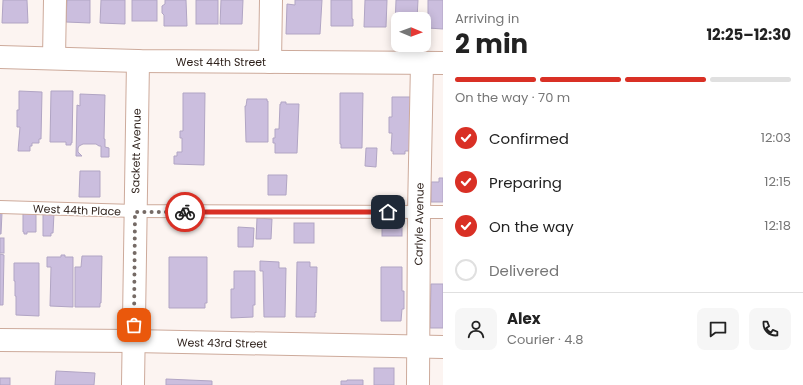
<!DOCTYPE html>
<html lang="en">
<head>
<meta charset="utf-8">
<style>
  body { margin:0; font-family:Poppins,sans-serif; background:#f6f6f6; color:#222; height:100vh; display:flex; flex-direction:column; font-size:15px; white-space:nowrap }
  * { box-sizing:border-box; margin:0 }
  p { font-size:13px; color:#767676 }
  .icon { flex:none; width:22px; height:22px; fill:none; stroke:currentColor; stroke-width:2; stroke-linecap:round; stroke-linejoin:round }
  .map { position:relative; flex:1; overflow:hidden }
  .sheet { display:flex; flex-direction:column; background:#fff; width:360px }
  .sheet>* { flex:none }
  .needle { width:26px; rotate:91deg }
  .tools { position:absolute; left:391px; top:12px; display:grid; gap:8px }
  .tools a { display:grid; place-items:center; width:40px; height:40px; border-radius:8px; background:#fff; box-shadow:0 2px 10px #0003; font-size:20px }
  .pin { position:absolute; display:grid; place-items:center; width:34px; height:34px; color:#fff; margin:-17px; border-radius:8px; box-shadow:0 2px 6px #0006 }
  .courier { position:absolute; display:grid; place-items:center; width:40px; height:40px; margin:-20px; border:3px solid #d93025; border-radius:50%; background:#fff; color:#222; box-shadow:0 1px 5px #0007 }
  .summary em { font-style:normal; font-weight:700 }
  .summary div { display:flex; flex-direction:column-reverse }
  .summary { display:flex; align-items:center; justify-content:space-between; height:68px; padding:0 12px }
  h1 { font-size:26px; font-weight:700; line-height:30px }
  .bar { display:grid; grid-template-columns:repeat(4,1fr); gap:6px 4px; align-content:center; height:48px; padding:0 12px }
  .bar i { height:5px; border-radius:3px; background:#e0e0e0 }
  .bar .current { background:#d93025 }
  .bar p { grid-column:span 4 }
  .line { display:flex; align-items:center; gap:10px; padding:0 12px; border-top:1px solid #e0e0e0 }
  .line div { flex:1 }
  .round { display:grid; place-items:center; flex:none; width:42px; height:42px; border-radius:8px; background:#f6f6f6 }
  ol { padding:0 12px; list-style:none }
  li { display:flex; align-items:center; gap:12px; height:44px }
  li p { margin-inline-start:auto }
  li .icon { padding:4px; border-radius:50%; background:#d93025; color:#fff; stroke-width:4 }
  li:last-child { color:#767676 }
  li i { width:22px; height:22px; border:2px solid #e0e0e0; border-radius:50% }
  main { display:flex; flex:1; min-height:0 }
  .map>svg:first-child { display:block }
  .building { fill:#cbbede; stroke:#b1a5c4 }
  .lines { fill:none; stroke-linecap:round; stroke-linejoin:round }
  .service-casing { stroke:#cdaa9b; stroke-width:14 }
  .minor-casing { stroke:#cdaa9b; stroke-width:24 }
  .service { stroke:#fff; stroke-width:12 }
  .minor { stroke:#fff; stroke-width:22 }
  .done { stroke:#756a65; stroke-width:4; stroke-dasharray:0 7.2 }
  .route { stroke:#d93025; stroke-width:5 }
  .labels { text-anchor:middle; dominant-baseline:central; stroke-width:3; stroke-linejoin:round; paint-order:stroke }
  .street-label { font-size:11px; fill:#2c1f19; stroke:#fff }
</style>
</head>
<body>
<main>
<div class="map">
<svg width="443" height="385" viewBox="0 0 443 385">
  <rect width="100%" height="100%" fill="#fcf4f1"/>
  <g class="building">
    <path d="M3,0H27L28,23H2Z"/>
    <path d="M67,0H90V23L66,22Z"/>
    <path d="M101,0H125V24L100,23Z"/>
    <rect x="132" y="0" width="25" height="21"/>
    <path d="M165,0H186L187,26H164V15L162,13V6L165,4Z"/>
    <rect x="196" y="0" width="22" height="24"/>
    <path d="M221,0H243L242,24H220Z"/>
    <path d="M295,0H322L320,34H286L287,4L295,5Z"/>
    <path d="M331,0H352V19H353V26H331Z"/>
    <path d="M365,0H387L386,27H364Z"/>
    <path d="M396,0H418L417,19H398V28H395Z"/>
    <path d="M428,0H443V29L428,28Z"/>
    <path d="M19,91L42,92L41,139H39V143H32V146H30V151H18L20,127H17V110H19Z"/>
    <path d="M51,91H73L72,143H71V145H66V142H50Z"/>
    <path d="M183,93H205L204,165L174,164V156H177V152H182V138H180V131H183Z"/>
    <path d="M340,93H363L362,148H341V144H340Z"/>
    <path d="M80,94L105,95L104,139H105V147L109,148V157H101V146H99L96,144H83L79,146L78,148V152L82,156H76L77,105L80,106Z"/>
    <path d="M392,97H413L412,151H405V154H393V151H391L392,133H389V117H392Z"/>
    <path d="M247,99H267V101H268V142H246L245,106H246Z"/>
    <path d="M281,102H286V104H299L297,153H275V143H273V138H275V129H279L280,104H281Z"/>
    <path d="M366,148H377L376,167L365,166Z"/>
    <path d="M80,171H100V197H79Z"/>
    <path d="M268,175H287L286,195H268Z"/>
    <path d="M439,178H443V202H431V182H439Z"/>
    <path d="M23,212H36V232H27V234H24V232H23Z"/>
    <path d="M0,213H2L1,234H0Z"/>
    <path d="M43,213H54L53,233H51V236H43Z"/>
    <rect x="382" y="217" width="20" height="19"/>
    <path d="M257,218L272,219L271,239H256Z"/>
    <rect x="294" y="223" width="20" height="20"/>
    <path d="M238,227L254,228L253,247H238Z"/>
    <rect x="0" y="238" width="4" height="15"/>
    <path d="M0,254L4,255L3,305H0Z"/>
    <path d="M61,255H65V257H73V307L50,306L51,267H47V257H61Z"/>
    <path d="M82,256H102L101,303H100V307H75V267H81Z"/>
    <path d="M169,257H207V303H205V308H169Z"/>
    <path d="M260,261L279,262V268H286L285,317H264L263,271H260Z"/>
    <path d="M297,262H310V267H317L316,313L315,312V317H296Z"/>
    <path d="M14,263H39V316L16,315V296H15V281H14Z"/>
    <path d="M381,267H402V291H404V309H402L401,321H381Z"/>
    <path d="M234,271H255V305H253V317L231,318V289H234Z"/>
    <path d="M431,284H443V328H430Z"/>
    <rect x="374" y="368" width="20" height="17"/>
    <path d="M56,371L95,373L94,385H55Z"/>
    <rect x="0" y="378" width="10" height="7"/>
    <path d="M166,379L212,381V385H166Z"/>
    <path d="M347,380H363V385H341V381H347Z"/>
  </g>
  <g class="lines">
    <defs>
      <path id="service" d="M0,207L135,211L443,212"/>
      <g id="minor">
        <path d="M0,57L138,61L443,63"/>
        <path d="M54,58L55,0"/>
        <path d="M270,62L271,0"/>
        <path d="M0,340L133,341L443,347"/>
        <path d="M133,385L138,61"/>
        <path d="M418,385L419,212L422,63"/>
      </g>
    </defs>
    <use href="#service" class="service-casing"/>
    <use href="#minor" class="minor-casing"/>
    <use href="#service" class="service"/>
    <use href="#minor" class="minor"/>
  </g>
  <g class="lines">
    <path class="done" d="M134,325L135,212H185"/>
    <path class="route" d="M185,212H388"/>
  </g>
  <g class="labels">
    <g class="street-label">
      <text x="221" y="62">West 44th Street</text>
      <text transform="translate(136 151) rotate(-89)">Sackett Avenue</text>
      <text transform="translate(77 210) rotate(2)">West 44th Place</text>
      <text transform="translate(419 224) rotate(-89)">Carlyle Avenue</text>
      <text transform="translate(222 343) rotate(1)">West 43rd Street</text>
    </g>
  </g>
</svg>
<div class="tools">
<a><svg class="needle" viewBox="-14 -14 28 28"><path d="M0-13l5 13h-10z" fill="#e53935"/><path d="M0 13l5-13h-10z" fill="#767676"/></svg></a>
</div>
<div class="pin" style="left:134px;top:325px;background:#ea580c"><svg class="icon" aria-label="bag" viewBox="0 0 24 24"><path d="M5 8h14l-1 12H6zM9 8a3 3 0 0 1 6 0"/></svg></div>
<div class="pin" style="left:388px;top:212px;background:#1f2937"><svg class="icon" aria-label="home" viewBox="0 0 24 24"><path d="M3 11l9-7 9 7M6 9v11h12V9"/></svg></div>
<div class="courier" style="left:185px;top:212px"><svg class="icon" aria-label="bike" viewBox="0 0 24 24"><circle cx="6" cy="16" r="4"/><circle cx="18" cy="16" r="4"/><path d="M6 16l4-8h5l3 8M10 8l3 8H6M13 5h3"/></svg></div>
</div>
<section class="sheet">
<div class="summary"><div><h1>2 min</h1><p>Arriving in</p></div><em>12:25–12:30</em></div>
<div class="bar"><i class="current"></i><i class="current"></i><i class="current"></i><i></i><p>On the way · 70 m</p></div>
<ol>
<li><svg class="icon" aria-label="check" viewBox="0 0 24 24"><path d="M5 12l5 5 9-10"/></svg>Confirmed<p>12:03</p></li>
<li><svg class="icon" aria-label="check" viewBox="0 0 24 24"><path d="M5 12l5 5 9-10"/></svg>Preparing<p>12:15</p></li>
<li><svg class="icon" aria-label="check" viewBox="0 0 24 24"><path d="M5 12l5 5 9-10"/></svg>On the way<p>12:18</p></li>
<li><i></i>Delivered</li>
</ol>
<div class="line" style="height:72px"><a class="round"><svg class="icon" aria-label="person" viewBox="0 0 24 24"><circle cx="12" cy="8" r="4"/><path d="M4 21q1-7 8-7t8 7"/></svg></a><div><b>Alex</b><p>Courier · 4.8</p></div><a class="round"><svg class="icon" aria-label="chat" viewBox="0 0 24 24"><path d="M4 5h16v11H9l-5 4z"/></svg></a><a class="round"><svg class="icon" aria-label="phone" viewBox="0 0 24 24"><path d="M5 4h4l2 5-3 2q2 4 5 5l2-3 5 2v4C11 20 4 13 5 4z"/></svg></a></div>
</section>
</main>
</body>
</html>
